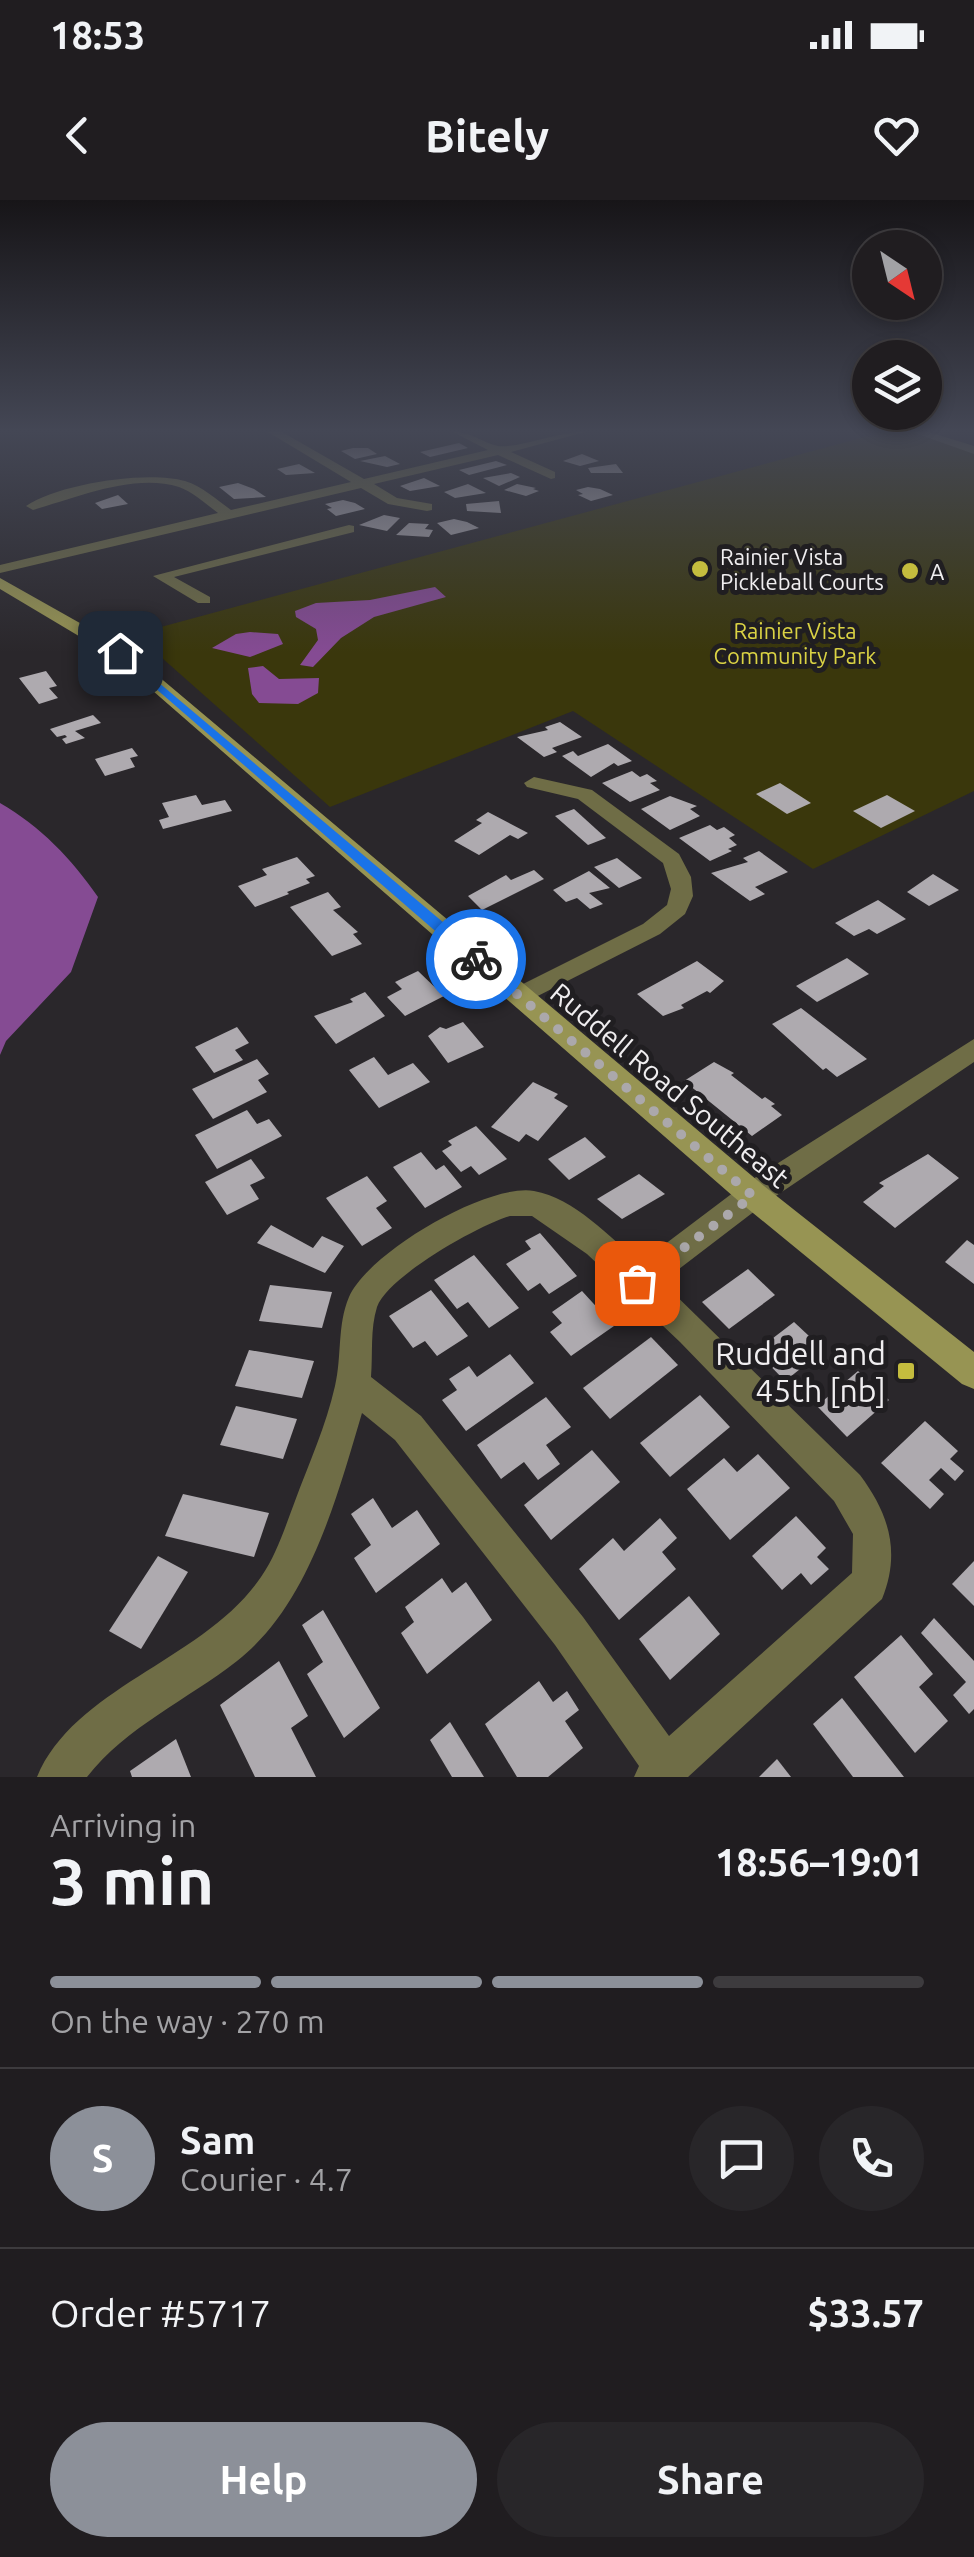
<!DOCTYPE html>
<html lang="en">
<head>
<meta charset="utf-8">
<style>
  body { margin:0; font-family:Ubuntu,sans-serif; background:#282629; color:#f1f3f6; height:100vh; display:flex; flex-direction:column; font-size:38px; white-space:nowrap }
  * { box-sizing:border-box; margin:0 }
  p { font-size:32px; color:#a2a2a5 }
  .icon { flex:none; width:55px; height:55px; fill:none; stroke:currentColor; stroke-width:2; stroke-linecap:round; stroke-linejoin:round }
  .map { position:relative; height:1577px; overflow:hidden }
  .panel { display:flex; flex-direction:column; background:#201d20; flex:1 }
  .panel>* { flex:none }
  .needle { width:65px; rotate:145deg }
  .fabs { position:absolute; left:852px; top:30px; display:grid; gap:20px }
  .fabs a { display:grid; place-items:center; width:90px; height:90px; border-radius:50%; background:#201d20; box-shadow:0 5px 15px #0003,0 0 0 2px #3d3b3e; font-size:50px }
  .pin { position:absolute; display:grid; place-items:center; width:85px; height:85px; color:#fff; margin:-42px; border-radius:20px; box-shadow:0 5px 15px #0006 }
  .courier { position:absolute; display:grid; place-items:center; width:100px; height:100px; margin:-50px; border:8px solid #1a73e8; border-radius:50%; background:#fff; color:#222; box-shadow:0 2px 12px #0007 }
  .overview em { font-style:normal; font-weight:600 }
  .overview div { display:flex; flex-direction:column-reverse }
  .overview { display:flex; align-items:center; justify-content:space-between; height:170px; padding:0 50px }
  h1 { font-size:65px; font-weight:600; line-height:75px }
  .bar { display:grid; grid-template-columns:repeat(4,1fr); gap:15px 10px; align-content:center; height:120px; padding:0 50px }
  .bar i { height:12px; border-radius:8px; background:#3d3b3e }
  .bar .selected { background:#8c9099 }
  .bar p { grid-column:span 4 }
  .line { display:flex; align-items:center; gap:25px; padding:0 50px; border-top:2px solid #3d3b3e }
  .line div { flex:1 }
  .round { display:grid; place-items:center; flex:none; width:105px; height:105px; border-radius:52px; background:#282629 }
  .cta { display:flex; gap:20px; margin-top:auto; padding:20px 50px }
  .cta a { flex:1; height:115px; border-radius:60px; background:#8c9099; color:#fff; font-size:40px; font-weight:600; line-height:115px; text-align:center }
  .cta a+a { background:#282629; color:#f1f3f6 }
  .status { display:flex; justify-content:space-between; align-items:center; height:70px; padding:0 50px; background:#201d20; direction:ltr }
  .status svg { height:28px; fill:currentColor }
  header { display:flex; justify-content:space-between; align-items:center; height:130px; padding:0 50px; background:#201d20; font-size:45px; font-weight:600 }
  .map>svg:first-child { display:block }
  .green { fill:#3a370c }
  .water { fill:#854b93 }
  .building { fill:#aeaaaf }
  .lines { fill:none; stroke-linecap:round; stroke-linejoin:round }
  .minor { fill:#6f6d46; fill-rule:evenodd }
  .secondary { fill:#979453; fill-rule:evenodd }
  .route { fill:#1a73e8 }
  .done { stroke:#aba8ab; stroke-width:10; stroke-dasharray:0 18 }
  .poi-dot { fill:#c4bc3e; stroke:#201e21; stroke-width:4 }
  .labels { text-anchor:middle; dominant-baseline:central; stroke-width:10; stroke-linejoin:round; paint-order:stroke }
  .far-poi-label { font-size:22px; fill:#f0eef0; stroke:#201e21; text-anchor:start }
  .far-park-label { font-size:22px; fill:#dad244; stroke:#201e21 }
  .street-label { font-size:28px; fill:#f0eef0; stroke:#201e21 }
  .near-poi-label { font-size:32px; fill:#f0eef0; stroke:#201e21; text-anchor:end }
</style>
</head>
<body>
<div class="status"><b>18:53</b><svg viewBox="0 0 49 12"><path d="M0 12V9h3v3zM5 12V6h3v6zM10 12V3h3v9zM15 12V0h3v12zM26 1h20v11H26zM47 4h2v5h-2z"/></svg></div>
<header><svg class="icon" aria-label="back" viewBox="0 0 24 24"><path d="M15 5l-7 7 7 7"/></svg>Bitely<svg class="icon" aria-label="heart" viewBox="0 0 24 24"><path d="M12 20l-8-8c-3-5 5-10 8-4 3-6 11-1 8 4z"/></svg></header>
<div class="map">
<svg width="974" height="1577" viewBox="0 0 974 1577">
  <rect width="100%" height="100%" fill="#2a272b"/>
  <path class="green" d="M883,232H918L974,251V591L813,669L573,511L330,607L135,434Z"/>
  <g class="water">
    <path d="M435,387L446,397L374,417L341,438L313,467L300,465L318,440L316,429L296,417L295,411L316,403L370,400Z"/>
    <path d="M250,432L278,434L283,444L250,457L212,448L236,434Z"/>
    <path d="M263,466L279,479L319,478L318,493L298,504L259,503L252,494L248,468Z"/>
    <path d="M0,603C41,627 71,658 98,697L71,772L6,841L0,855Z"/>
  </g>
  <g class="building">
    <path d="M459,243L468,248L430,257L420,252Z"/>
    <path d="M353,248H368L377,254L355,259L341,251Z"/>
    <path d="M582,254L599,261L580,266L563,261Z"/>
    <path d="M385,256L400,264L387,267L360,261Z"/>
    <path d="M496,261L507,265L469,275L459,270Z"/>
    <path d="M299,264L315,273L286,275L277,269Z"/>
    <path d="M616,264L623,273H591L588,268Z"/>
    <path d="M511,273L520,277L499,286L483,278Z"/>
    <path d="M424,278L440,286L410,291L400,286Z"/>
    <path d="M238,283L254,289L266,297L234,299L219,287Z"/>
    <path d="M468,284L486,293L455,298L444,292Z"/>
    <path d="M517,284L536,288L533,289L539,291L526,296L504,290Z"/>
    <path d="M588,287L600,289L613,295L591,301L578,295L583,294L576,290Z"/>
    <path d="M118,295L128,304L102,309L95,303Z"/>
    <path d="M343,300L355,303L365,309L336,316L327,309L332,308L325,304Z"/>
    <path d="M499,301L501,313L467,311L466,304Z"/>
    <path d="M384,315L400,318L387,331L359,325Z"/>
    <path d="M454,319L467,322L479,328L451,335L437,323Z"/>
    <path d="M409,323L429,324L425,329L433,330L429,337L396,335Z"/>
    <path d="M46,471L57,486L49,488L58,498L39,504L19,478Z"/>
    <path d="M93,515L101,523L75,531L85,538L66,544L62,539L67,537L65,535L57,537L50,529Z"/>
    <path d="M560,522L582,537L552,548L557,552L544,557L517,537L548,530L545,527Z"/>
    <path d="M608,544L632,561L618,566L614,563L591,577L562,556L573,551L578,556Z"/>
    <path d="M132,548L138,556L130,558L135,567L105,576L95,559Z"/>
    <path d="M632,571L640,577L647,574L657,581L650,583L660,590L630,602L602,583Z"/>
    <path d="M780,583L811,603L787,614L756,594Z"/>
    <path d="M196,595L202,605L225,600L232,611L163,629L159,620L169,617L162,603Z"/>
    <path d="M887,595L915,611L881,628L853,611Z"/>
    <path d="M670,596L697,606L690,609L700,616L670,630L641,609Z"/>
    <path d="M574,609L606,638L588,645L555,616Z"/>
    <path d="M488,612L528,633L518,639L510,635L479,655L454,641L482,623L476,620Z"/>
    <path d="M710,625L717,630L724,627L735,635L729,638L737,645L728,649L732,651L710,661L679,638Z"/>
    <path d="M759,651L788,672L755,687L765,694L750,701L711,673L748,662L743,658Z"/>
    <path d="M297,657L315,676L306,679L310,683L287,692L289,694L255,707L238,686L267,675L262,669Z"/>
    <path d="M617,658L642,678L619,688L594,667Z"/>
    <path d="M534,670L544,679L482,710L468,696L506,675L511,680Z"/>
    <path d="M589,671L610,688L589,693L603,704L590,709L577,698L566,702L553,690Z"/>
    <path d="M933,674L959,690L929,706L907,692Z"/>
    <path d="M328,692L341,707L333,710L358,732L353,734L362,744L332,756L290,707Z"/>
    <path d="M878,700L906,719L877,734L869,729L854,736L835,723Z"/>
    <path d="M847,758L869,774L817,802L796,786Z"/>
    <path d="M697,761L724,781L710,793L707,791L681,805L684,808L663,816L637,794Z"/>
    <path d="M418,771L444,796L405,816L387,797L402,789L395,782Z"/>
    <path d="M365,792L385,816L336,844L314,816L353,802L350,799Z"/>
    <path d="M801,808L867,859L837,877L826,868L823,870L772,824Z"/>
    <path d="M463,822L484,847L448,863L428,836L440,827L446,829Z"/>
    <path d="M237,827L249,843L235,850L243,860L214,873L195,847Z"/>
    <path d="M374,857L388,875L413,863L430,882L379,908L349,870Z"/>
    <path d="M257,859L269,874L258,880L267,892L213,919L192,889Z"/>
    <path d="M714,862L734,873L731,875L762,899L765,897L775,904L771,906L782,915L752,936L684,881Z"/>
    <path d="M533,882L558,894L554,898L568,906L538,941L526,934L519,942L491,927Z"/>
    <path d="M247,910L257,924L269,919L282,936L217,969L195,935Z"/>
    <path d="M476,926L507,959L479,975L471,966L461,972L442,951L452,945L448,941Z"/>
    <path d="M585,937L606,957L569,980L548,959Z"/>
    <path d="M421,952L436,970L444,965L462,987L425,1008L393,967Z"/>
    <path d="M928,954L959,978L895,1028L863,1002L884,986L879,983Z"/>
    <path d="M251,959L265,978L250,985L259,999L227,1015L205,982Z"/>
    <path d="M639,974L665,994L622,1019L597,999Z"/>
    <path d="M367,976L387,1001L376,1008L392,1028L362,1046L326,998Z"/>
    <path d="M271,1025L313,1048L322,1036L344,1046L325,1073L257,1043Z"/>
    <path d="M540,1033L577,1076L549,1094L540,1083L528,1091L506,1064L531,1049L525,1041Z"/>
    <path d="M967,1040L974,1045V1084L945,1062Z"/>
    <path d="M474,1055L519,1108L489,1128L468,1102L457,1109L434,1080Z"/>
    <path d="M748,1069L775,1095L729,1129L702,1102Z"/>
    <path d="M270,1085L332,1092L322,1128L259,1121Z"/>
    <path d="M431,1090L468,1136L437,1156L425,1141L413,1148L389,1116Z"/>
    <path d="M582,1091L614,1126L571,1156L550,1132L562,1123L552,1112Z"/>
    <path d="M794,1122L824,1150L785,1181L756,1151Z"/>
    <path d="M651,1137L678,1165L610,1219L583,1188Z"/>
    <path d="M249,1150L314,1161L302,1198L235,1186Z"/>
    <path d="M510,1154L534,1183L466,1231L442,1200L457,1190L449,1179L469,1166L477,1177Z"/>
    <path d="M858,1171L889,1200L847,1237L817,1206Z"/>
    <path d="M700,1195L730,1227L670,1277L640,1243Z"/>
    <path d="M546,1197L571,1227L546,1245L560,1264L538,1280L524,1262L501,1279L477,1245Z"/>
    <path d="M236,1206L297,1219L283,1259L220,1245Z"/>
    <path d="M925,1221L958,1251L950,1259L964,1271L955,1281L941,1268L929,1280L944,1294L930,1309L881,1263Z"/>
    <path d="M592,1250L620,1282L551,1340L524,1305Z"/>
    <path d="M758,1254L790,1288L730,1340L687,1289L724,1258L737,1272Z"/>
    <path d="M183,1294L269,1313L254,1357L165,1336Z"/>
    <path d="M373,1298L392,1328L417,1310L440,1344L376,1393L354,1358L371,1345L351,1314Z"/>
    <path d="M796,1316L826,1348L817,1357L829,1369L811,1385L801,1373L782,1390L752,1356Z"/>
    <path d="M660,1318L677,1338L662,1352L676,1369L619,1420L579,1369L613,1338L624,1351Z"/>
    <path d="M158,1356L188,1372L141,1449L109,1431Z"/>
    <path d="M974,1361V1406L952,1384Z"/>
    <path d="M442,1378L452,1393L466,1382L492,1420L427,1474L401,1433L414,1422L405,1407Z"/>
    <path d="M689,1396L720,1434L670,1480L639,1439Z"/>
    <path d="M323,1410L380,1508L344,1538L307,1474L323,1462L302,1425Z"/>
    <path d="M934,1418L974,1461V1509L969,1514L953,1495L966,1482L921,1433Z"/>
    <path d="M901,1435L933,1474L919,1487L948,1521L915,1553L854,1477Z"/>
    <path d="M279,1461L308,1516L291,1528L316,1577H255L220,1505Z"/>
    <path d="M539,1481L553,1502L567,1491L579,1510L565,1521L583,1548L548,1577H517L485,1524Z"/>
    <path d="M842,1498L904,1577H853L813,1524Z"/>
    <path d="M450,1522L484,1577H452L430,1540Z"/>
    <path d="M176,1539L191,1577H132L130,1571Z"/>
    <path d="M777,1559L791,1577H759Z"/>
  </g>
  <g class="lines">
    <g class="minor">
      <path d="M268,232H282L364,279L488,250L453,232C472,232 481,242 498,246C516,249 560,231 585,232L511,252L555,272V278L551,279L498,255L374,284L397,298L432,304V310L427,311L388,304L361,288L0,373V365L218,313C206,304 193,292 179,287C133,273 76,298 33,310L26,306C58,284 147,270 185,281C202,286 217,300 231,310L351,282Z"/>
      <path d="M912,232H929L974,246V254Z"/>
      <path d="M349,325L354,326V332L174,377L210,397V403H198L153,376Z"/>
      <path d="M534,577L592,590L679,654L691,677L693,696L685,714L660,734L520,805L511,802L507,796L511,790L643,724L667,705L671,689L663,663L578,599L527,587L524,583Z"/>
      <path d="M974,839V862L764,1004L662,1082L860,1275C889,1314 901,1352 882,1399L688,1577H634L639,1566L555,1445L395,1240L362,1213C337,1297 309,1405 237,1461C187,1500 126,1527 87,1577H37C75,1486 205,1460 261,1377C277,1354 285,1327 295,1301C309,1263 326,1226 335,1186C342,1156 337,1125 349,1097C368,1053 486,983 534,991C574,998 610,1037 640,1063L742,986ZM510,1016H532L587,1054L680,1142L834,1301L853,1334L852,1373L669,1536L583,1417L421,1216L371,1177C373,1154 370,1129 377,1107C388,1076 479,1025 510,1016Z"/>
    </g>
    <path class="secondary" d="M0,378L126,449L764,986L974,1152V1189L962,1184L742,1004L114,457L0,389Z"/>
  </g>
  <linearGradient id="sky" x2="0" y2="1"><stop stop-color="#171518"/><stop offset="0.51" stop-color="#444755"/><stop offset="1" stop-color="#444755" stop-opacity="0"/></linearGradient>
  <rect width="974" height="453" fill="url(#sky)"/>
  <path class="route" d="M120,450L482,755V762H471L117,455Z"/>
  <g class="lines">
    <path class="done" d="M476,759L753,996L637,1083"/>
  </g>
  <g class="poi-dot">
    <circle cx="700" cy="369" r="10"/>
    <circle cx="910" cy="371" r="10"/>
    <rect x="896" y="1161" width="20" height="20" rx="5"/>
  </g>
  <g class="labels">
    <g class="far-poi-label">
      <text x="720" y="356">Rainier Vista<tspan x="720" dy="25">Pickleball Courts</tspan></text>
      <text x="930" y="371">A</text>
    </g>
    <g class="far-park-label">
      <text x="795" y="430">Rainier Vista<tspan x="795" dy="25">Community Park</tspan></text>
    </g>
    <g class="street-label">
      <text transform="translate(670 885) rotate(40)">Ruddell Road Southeast</text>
    </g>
    <g class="near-poi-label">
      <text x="886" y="1153">Ruddell and<tspan x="886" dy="37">45th [nb]</tspan></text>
    </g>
  </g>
</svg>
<div class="fabs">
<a><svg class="needle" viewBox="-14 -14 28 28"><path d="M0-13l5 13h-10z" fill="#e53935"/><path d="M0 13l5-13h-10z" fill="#a2a2a5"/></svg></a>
<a><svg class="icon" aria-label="layers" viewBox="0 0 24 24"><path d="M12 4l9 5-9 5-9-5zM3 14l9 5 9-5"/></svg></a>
</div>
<div class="pin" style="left:637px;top:1083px;background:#ea580c"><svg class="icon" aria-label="bag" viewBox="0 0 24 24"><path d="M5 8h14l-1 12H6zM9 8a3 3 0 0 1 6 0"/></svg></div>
<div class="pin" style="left:120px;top:453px;background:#1f2937"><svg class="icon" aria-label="home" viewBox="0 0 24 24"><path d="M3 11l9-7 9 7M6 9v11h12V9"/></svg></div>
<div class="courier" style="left:476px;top:759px"><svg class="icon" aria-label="bike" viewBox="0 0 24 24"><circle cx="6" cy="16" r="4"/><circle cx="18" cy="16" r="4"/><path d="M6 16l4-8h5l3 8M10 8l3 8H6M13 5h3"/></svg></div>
</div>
<section class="panel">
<div class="overview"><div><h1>3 min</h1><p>Arriving in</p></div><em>18:56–19:01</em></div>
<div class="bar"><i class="selected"></i><i class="selected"></i><i class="selected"></i><i></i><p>On the way · 270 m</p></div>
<div class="line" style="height:180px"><b class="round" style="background:#8c9099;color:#fff">S</b><div><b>Sam</b><p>Courier · 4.7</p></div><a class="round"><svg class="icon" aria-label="chat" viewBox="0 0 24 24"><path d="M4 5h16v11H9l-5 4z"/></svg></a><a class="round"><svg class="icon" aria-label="phone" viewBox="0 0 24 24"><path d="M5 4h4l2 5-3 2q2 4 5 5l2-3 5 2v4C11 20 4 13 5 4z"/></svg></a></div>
<div class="line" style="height:130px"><div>Order #5717</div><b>$33.57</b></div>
<div class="cta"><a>Help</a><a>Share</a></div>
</section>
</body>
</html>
